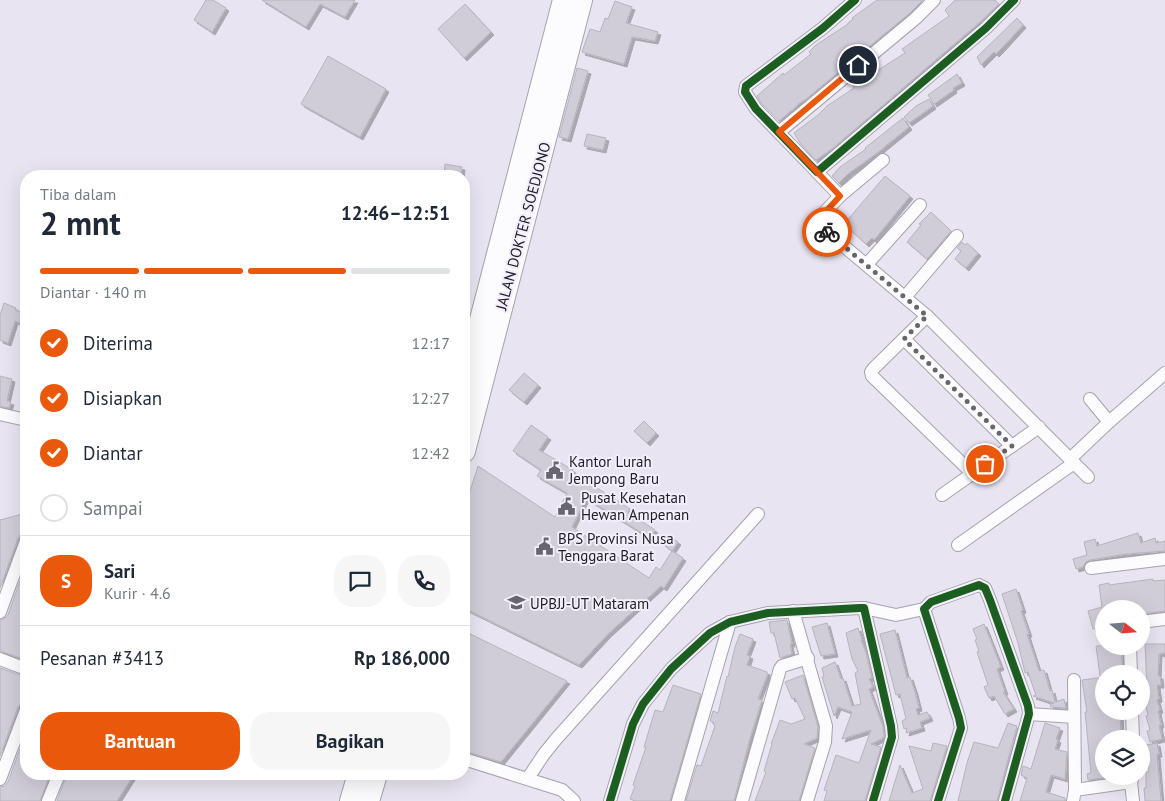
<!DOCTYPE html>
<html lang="id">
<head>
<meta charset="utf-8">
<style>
  body { margin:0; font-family:"PT Sans",sans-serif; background:#f6f6f7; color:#1f2937; height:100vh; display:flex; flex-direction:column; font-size:19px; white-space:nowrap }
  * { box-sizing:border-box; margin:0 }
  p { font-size:16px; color:#747a83 }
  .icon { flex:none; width:28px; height:28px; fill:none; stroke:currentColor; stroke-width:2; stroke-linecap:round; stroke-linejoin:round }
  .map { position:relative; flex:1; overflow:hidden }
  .drawer { position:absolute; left:20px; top:170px; width:450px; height:610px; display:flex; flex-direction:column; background:#fff; border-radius:20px; box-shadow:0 5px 20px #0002 }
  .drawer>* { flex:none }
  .needle { width:32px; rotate:107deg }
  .fabs { position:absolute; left:1095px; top:600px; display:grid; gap:10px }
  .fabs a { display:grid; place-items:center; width:55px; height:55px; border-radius:50%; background:#fff; box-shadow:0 5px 20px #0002; font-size:25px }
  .pin { position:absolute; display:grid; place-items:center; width:42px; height:42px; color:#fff; margin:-21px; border:2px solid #fff; border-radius:50%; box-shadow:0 1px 5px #0007 }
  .courier { position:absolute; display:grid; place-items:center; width:50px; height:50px; margin:-25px; border:4px solid #ea580c; border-radius:50%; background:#fff; color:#222; box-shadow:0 1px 6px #0007 }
  .headline em { font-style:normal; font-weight:700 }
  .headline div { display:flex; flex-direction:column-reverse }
  .headline { display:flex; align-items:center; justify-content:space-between; height:85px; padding:0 20px }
  h1 { font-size:32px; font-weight:700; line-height:38px }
  .bar { display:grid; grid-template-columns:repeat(4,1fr); gap:8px 5px; align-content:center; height:60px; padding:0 20px }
  .bar i { height:6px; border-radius:4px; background:#e0e1e3 }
  .bar .active { background:#ea580c }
  .bar p { grid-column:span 4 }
  .line { display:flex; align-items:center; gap:12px; padding:0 20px; border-top:1px solid #e0e1e3 }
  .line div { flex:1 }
  .round { display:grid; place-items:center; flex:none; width:52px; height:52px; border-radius:20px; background:#f6f6f7 }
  ol { padding:0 20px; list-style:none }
  li { display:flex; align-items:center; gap:15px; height:55px }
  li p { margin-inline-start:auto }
  li .icon { padding:5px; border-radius:50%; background:#ea580c; color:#fff; stroke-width:4 }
  li:last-child { color:#747a83 }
  li i { width:28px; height:28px; border:2px solid #e0e1e3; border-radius:50% }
  .cta { display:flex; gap:10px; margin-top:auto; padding:10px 20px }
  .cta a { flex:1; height:58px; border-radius:20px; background:#ea580c; color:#fff; font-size:20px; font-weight:700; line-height:58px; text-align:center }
  .cta a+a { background:#f6f6f7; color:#1f2937 }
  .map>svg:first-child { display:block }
  .building { fill:#d1cdd8; stroke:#b6b4bd; filter:url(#shadow) }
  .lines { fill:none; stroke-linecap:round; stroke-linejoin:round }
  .street-casing { stroke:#a6a3ac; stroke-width:14 }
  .highway-casing { stroke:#a6a3ac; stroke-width:24 }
  .street { stroke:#fcfbfd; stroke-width:12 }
  .highway { stroke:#fcfbfd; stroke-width:22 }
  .cycleway-casing { stroke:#f2eefc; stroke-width:11 }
  .cycleway { stroke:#1b5e20; stroke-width:8 }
  .done { stroke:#68656e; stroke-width:5; stroke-dasharray:0 9 }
  .route { stroke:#ea580c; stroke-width:6 }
  .labels { text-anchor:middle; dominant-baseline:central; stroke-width:4; stroke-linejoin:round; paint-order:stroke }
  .street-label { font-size:15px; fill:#232028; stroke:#f2eefc }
  .poi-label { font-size:15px; fill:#232028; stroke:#f2eefc; text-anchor:start }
</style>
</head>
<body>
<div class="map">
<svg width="1165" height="801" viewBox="0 0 1165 801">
  <defs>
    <filter id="shadow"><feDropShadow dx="3" dy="3" stdDeviation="0" flood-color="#0004"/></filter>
  </defs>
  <rect width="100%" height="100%" fill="#e8e4f1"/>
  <g class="building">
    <path d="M206,0H213L226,8L212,32L194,20Z"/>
    <path d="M262,0H355L345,17L320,4L306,27Z"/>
    <path d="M877,0H923L911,12L806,99L798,104V105L779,121L762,104L757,96L783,73L784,75L811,54L809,52L816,45L848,24V23L853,19L852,18Z"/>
    <path d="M955,0H995L999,4L980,22L833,148L816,160L800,143L794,133L818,115L827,106L854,88L853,86L905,53L902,49L949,16L945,10Z"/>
    <path d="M615,1L632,7L626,23L658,32L655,41L632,37L624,64L582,52L590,29L600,32L605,18L608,19Z"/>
    <path d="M465,4L491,32L464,58L438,29Z"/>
    <path d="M1017,18L1023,25L1002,48L996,54L994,52L981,65L977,57Z"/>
    <path d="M328,56L386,89L360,137L301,104Z"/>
    <path d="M577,68L588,71L568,139L559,137Z"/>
    <path d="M957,74L962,83L953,88L954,90L934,104L928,95Z"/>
    <path d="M929,99L933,106L909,123L904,117L916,106Z"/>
    <path d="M903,118L909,127L877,153L849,173L839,183L832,176L840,167L866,149L865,148Z"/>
    <path d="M587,134L606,138L603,150L584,146Z"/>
    <path d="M445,164L462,167L461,176H444Z"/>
    <path d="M885,176L910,196L874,240L872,238L866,244L844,224Z"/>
    <path d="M931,212L951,231L927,259L907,242L921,225L919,224Z"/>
    <path d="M962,242L965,245L967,243L978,253L966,268L955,259L961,251L957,248Z"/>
    <path d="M4,303L16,308L15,310L26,314V325L15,321L8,343L0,340V315Z"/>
    <path d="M524,373L538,385L524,402L509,390Z"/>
    <path d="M0,376L12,379L7,401L11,402L9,408L0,406Z"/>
    <path d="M644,421L656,433L647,443L634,431Z"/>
    <path d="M531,425L548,437L539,450L573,470L572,472L630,509L628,512L655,530L650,538L586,498L572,527L649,578L656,567L660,570L672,551L683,558L664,588L661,586L608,634L579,665L464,608V510L478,466L555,517L567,493L537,476L541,470L513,451Z"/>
    <path d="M26,513V533L21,534L18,538L0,588V520Z"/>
    <path d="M1138,533L1141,543L1155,538L1156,543L1165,541V551L1126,554L1090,560L1086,562L1083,567L1076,569L1073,559L1087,555L1084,542L1095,539L1097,546Z"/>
    <path d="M668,535L678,542L672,551L662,543Z"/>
    <path d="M26,564V660L0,651V620L5,618L8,615Z"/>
    <path d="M1153,579V581L1165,580V611L1141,614V609H1104V626L1093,629L1088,611L1102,607L1099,585L1109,583V585Z"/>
    <path d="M1016,589L1023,610L1021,611L1029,634H1027L1039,671L1044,670L1050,691L1052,690L1055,702L1064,699L1066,708L1051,707L1050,704L1054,703L1033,696L1036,695L1033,687L1028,672L1025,673L1018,643L1002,594Z"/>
    <path d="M787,620L792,644H790L792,654L780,658L774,633H771L769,622Z"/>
    <path d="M827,623L835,654L821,656L812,627Z"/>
    <path d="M984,624L1001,667L997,669L1005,692H1003L1014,709L1005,714L994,696L989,698L984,687L988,685L977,652L979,651L975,640L977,639L973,629Z"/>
    <path d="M858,628L862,640H861L866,653L872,678L869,679L873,687L869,689L883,727L884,736L883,738L871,744L881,747L865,801H824L827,791L824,790L836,755L859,763L871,730L842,739L852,712L838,707L834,716L822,677H824L822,668L835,662L841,679L843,678L852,706L861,704L855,673L858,671L852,659L846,633Z"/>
    <path d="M895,630L907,678L910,677L915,692L919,708L916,709L918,715L927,712L930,718L920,722L922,728L906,733L907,728L904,729L902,721L906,719L900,694L896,695L880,634Z"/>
    <path d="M464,631L567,681L501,762L464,751Z"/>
    <path d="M740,634L753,639L747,655L750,656L747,665L767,672V676L758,699L762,700L750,738L734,801H686L697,765L701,766L715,726L714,725V723L710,721L713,711L718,713L727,676L728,677L735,647Z"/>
    <path d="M1145,644H1165V653L1159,654L1158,676H1160L1161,685H1157L1159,699L1157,700L1160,710L1158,711L1161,725H1159L1162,739L1150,742L1147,731L1150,730L1146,716L1148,715L1145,704H1146L1144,691L1147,690Z"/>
    <path d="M1096,646H1121L1123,674H1104V675L1100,676Z"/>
    <path d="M0,668L26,677V702L21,703L18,707L0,756Z"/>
    <path d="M803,675L818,727L817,738L804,744L815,748L799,801H755L766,772L764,771L772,744H771L780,720L791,724L805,719L795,698L792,699L785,682Z"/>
    <path d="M1104,677V691L1101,692L1103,711H1120L1121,739H1103L1104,778L1088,780L1087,774L1091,773L1085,712H1087L1082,680Z"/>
    <path d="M673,685L701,694L670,801H635L630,799L635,786L633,785L646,747H644L655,710L663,712Z"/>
    <path d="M1008,723L1017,726L997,801H958L967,763L974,742L998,748Z"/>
    <path d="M1045,723L1060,728L1056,739L1058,740L1055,749L1067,752L1065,779L1051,775L1046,792L1065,798V801H1020L1027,778L1021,775L1023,766L1031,769Z"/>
    <path d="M26,732V774H50L40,801H0V787L5,786L8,782Z"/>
    <path d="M933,743L947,746L930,801H889L900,765L912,793L923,789L909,746L931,751Z"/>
    <path d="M1157,743L1159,754H1157L1161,801H1145L1144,788H1146V772H1149L1146,745Z"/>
    <path d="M67,774H134L117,801H57Z"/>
  </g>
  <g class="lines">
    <defs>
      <g id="street">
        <path d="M855,0L823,28L746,86L745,92L756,109L817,172L986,28L1014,0"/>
        <path d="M779,132L916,18L934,0"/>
        <path d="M817,172L840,196L883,160"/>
        <path d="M840,196L819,218L818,220L820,226L927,316L1088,477"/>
        <path d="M867,264L920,205"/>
        <path d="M905,297L957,236"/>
        <path d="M927,316L874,368L871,372L872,376L972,473"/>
        <path d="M904,339L1012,446"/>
        <path d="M1090,399L1109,422"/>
        <path d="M0,414L26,420"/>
        <path d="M1070,459L1109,422L1165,373"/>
        <path d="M942,495L1039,427"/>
        <path d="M958,545L1074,463"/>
        <path d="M1091,568L1165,559"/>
        <path d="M864,608L896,615L924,609"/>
        <path d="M793,611L826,726L825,742L807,801"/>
        <path d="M0,612L26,541"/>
        <path d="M1141,622L1165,619"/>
        <path d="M1130,646L1131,674"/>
        <path d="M0,659L26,669"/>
        <path d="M1074,680L1075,790"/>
        <path d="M1132,711L1133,739"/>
        <path d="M1029,714L1074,717"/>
        <path d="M464,759L562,790L574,801"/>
        <path d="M528,778L544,754L557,738L758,514"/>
        <path d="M0,779L26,710"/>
        <path d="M1131,782L1133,801"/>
        <path d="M48,801L59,774"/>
        <path d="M610,801L633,724L643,704L671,669L710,633L730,622L768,613L860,608H864L891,726L892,737L873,801"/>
        <path d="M678,801L730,622"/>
        <path d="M742,801L780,669L782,666L808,658"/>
        <path d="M938,801L961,728L959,718L924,609L931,602L979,585L985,588L990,600L1028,706L1029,714L1005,801"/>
        <path d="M1073,801L1075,790L1131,782L1133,776"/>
      </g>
      <g id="highway">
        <path d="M464,385L564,0"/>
        <path d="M464,451L581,0"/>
        <path d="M351,801L359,774"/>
        <path d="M368,801L376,774"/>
      </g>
    </defs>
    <use href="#street" class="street-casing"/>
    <use href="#highway" class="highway-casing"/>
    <use href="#street" class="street"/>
    <use href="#highway" class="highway"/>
    <defs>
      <g id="cycleway">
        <path d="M855,0L823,28L746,86L745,92L756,109L817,172L986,28L1014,0"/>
        <path d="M610,801L633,724L643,704L671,669L710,633L730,622L768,613L860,608H864L891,726L892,737L873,801"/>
        <path d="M938,801L961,728L959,718L924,609L931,602L979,585L985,588L990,600L1028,706L1029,714L1005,801"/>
      </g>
    </defs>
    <use href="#cycleway" class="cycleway-casing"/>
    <use href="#cycleway" class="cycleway"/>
  </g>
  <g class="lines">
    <path class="done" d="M827,232L927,316L904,339L1012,446L985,464"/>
    <path class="route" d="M827,232L820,226L818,220L840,196L779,132L858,65"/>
  </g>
  <defs>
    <symbol id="civic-bare" viewBox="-9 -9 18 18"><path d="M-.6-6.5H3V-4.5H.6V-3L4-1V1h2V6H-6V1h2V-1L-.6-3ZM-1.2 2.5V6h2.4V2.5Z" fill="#68656e" stroke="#f2eefc" stroke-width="2.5" paint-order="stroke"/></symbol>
    <symbol id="university-bare" viewBox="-9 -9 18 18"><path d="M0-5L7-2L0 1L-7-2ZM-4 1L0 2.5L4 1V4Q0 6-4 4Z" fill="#68656e" stroke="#f2eefc" stroke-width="2.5" paint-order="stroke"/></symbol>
  </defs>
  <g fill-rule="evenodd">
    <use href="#civic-bare" x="542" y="458" width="25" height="25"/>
    <use href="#civic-bare" x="554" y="494" width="25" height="25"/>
    <use href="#civic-bare" x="532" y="534" width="25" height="25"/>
    <use href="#university-bare" x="504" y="590" width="25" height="25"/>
  </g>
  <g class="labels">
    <g class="street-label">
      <text transform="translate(523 226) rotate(-75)">JALAN DOKTER SOEDJONO</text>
    </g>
    <g class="poi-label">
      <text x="569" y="461">Kantor Lurah<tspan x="569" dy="17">Jempong Baru</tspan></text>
      <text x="581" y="497">Pusat Kesehatan<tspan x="581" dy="17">Hewan Ampenan</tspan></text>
      <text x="558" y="538">BPS Provinsi Nusa<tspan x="558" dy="17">Tenggara Barat</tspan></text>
      <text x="530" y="603">UPBJJ-UT Mataram</text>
    </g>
  </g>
</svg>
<div class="fabs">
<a><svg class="needle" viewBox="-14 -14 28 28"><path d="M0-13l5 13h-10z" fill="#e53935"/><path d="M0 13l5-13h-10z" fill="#747a83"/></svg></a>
<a><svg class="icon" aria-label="locate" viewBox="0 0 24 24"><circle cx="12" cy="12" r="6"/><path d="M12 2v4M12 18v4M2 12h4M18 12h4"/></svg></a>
<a><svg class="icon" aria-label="layers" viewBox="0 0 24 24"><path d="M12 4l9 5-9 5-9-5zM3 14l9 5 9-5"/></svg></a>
</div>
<div class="pin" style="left:985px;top:464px;background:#ea580c"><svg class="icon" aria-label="bag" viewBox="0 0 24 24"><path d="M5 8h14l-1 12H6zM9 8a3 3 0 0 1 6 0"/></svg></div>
<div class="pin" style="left:858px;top:65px;background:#1f2937"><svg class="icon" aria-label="home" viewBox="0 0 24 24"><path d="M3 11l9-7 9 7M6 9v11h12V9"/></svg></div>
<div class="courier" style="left:827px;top:232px"><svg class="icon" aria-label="bike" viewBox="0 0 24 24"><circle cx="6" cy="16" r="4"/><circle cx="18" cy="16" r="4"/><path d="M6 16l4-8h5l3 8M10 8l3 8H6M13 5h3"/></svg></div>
<section class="drawer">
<div class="headline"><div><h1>2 mnt</h1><p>Tiba dalam</p></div><em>12:46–12:51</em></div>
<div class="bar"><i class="active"></i><i class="active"></i><i class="active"></i><i></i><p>Diantar · 140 m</p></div>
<ol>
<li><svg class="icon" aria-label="check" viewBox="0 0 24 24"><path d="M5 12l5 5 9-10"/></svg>Diterima<p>12:17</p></li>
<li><svg class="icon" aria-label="check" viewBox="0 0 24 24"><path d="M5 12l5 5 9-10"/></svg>Disiapkan<p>12:27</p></li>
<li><svg class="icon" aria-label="check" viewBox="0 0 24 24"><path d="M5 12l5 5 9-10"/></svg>Diantar<p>12:42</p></li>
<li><i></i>Sampai</li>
</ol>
<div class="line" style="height:90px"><b class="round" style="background:#ea580c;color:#fff">S</b><div><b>Sari</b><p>Kurir · 4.6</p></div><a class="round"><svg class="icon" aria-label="chat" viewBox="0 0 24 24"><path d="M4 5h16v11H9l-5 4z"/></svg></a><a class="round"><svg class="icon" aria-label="phone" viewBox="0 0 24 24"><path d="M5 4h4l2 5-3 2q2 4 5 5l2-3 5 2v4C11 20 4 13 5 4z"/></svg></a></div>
<div class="line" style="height:65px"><div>Pesanan #3413</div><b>Rp 186,000</b></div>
<div class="cta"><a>Bantuan</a><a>Bagikan</a></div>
</section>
</div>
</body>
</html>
